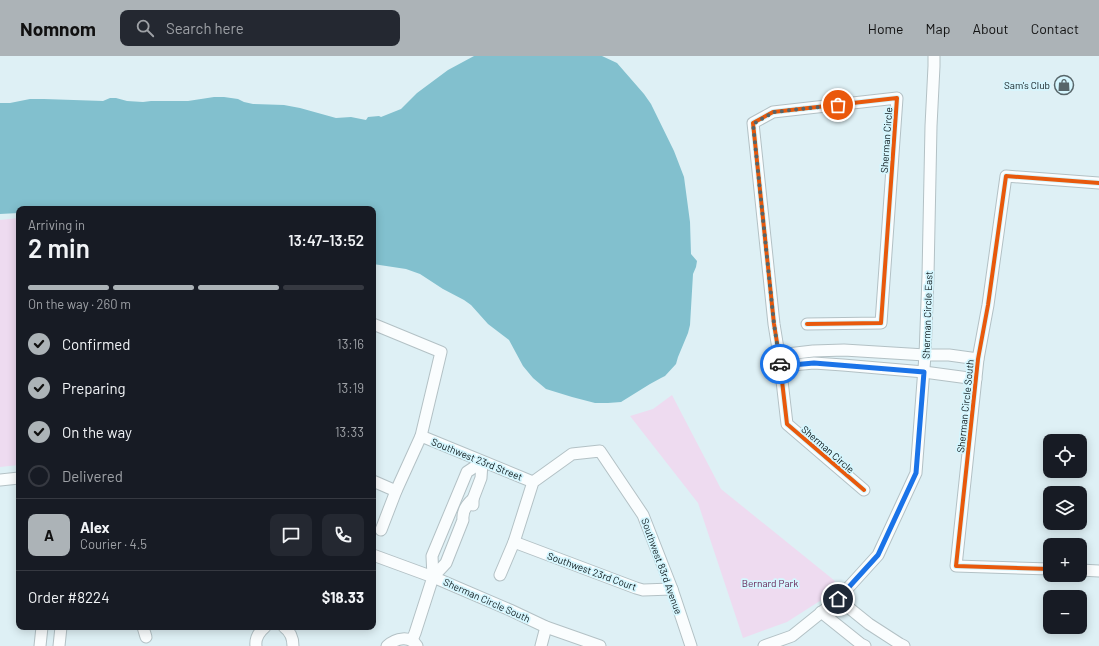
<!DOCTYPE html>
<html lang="en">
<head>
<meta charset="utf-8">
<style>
  body { margin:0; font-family:Barlow,sans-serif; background:#242831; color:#f1f3f6; height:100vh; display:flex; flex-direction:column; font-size:15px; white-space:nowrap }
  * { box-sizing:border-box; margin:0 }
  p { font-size:13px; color:#9ea1a6 }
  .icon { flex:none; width:22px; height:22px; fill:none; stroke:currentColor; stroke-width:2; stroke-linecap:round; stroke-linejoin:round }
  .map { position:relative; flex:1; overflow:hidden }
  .panel { position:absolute; left:16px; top:150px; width:360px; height:424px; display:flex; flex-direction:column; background:#171b24; border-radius:8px; box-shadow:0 2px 10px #0003 }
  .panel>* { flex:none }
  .tools { position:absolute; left:1043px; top:378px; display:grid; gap:8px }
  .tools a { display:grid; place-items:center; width:44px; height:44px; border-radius:8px; background:#171b24; box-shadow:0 2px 10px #0003; font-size:20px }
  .pin { position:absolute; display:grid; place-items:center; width:34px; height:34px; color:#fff; margin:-17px; border:2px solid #fff; border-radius:50%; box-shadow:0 1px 4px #0007 }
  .courier { position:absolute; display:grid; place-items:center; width:40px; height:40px; margin:-20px; border:3px solid #1a73e8; border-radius:50%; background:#fff; color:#222; box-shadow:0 1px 5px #0007 }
  .head em { font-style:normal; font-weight:600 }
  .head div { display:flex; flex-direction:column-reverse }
  .head { display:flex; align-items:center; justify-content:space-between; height:68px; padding:0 12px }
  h1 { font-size:26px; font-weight:600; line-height:30px }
  .bar { display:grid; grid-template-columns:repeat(4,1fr); gap:6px 4px; align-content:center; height:48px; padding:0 12px }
  .bar i { height:5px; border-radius:3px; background:#363941 }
  .bar .active { background:#acb3b7 }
  .bar p { grid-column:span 4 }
  .line { display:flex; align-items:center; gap:10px; padding:0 12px; border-top:1px solid #363941 }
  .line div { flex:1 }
  .round { display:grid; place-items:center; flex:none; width:42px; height:42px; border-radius:8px; background:#242831 }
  ol { padding:0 12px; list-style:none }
  li { display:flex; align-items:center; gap:12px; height:44px }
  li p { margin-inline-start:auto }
  li .icon { padding:4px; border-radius:50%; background:#acb3b7; color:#111; stroke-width:4 }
  li:last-child { color:#9ea1a6 }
  li i { width:22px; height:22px; border:2px solid #363941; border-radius:50% }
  header { display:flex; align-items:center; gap:24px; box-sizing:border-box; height:56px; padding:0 20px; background:#acb3b7; color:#111 }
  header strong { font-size:19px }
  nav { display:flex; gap:22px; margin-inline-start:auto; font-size:14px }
  .search { width:280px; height:36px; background:#242831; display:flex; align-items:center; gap:10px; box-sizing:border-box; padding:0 14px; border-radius:8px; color:#9ea1a6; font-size:15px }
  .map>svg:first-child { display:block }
  .green { fill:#eedbf0 }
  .water { fill:#82c0ce }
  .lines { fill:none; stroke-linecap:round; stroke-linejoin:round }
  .street-casing { stroke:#b3c1c5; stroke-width:13 }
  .street { stroke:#fafdfe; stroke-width:11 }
  .cycleway-casing { stroke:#d5f6fe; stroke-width:6 }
  .cycleway { stroke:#e8590c; stroke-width:4 }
  .done { stroke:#576569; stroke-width:4; stroke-dasharray:0 7.2 }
  .route { stroke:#1a73e8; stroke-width:5 }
  .labels { text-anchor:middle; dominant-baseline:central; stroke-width:3.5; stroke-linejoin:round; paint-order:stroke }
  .poi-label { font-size:10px; fill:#0e1a1d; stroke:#d5f6fe; text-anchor:end }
  .street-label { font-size:10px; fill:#0e1a1d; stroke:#d5f6fe }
  .park-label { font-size:10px; fill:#672557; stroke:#d5f6fe }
</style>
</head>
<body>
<header>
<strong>Nomnom</strong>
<div class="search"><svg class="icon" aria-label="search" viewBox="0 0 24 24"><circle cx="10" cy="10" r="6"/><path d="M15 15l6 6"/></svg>Search here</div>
<nav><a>Home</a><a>Map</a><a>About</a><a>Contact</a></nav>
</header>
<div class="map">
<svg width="1099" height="590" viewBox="0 0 1099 590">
  <rect width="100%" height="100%" fill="#def0f5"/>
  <g class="green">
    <path d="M19,162V409L0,411V164Z"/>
    <path d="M672,339L721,433L835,525L826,541L787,566L743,582L698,447L630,360L653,353Z"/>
  </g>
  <path class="water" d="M474,0H602L617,7L644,38L651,48L674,95L684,121L690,166L691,198L697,205L696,211L693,218L690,269L688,277L678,301L676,308L665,320L661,322L650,328L621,346L608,347H595L572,341L546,333L533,322L523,310L509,284L488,268L471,249L464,244L443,233L420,218L406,213L373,208V153H118L108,151L96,152L77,150L60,153H19V157L0,158V47H10L30,43H44L103,45L110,42H116L127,45L143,46L151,45H188L214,41H224L238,43L244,46L253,48L284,49L300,52L336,62L351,61L366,64L368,61L379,60L381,61L401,53L417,37L448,14Z"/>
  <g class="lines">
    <defs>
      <g id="street">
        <path d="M373,268L441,296L421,380L396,435L381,474"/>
        <path d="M807,268L881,267L897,42L773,56L753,67L774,268L779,299L787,368L864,434"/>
        <path d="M779,299L813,295L844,294L925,299H949L978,303"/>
        <path d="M781,310L814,307L843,309L924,316L976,323"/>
        <path d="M421,380L533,426"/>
        <path d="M0,424L19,422"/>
        <path d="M373,425L396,435"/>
        <path d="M473,449V443L481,422L482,406"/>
        <path d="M514,486L636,532L643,534L672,533"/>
        <path d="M373,499L433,521L510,554L546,571L600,590"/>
        <path d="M1050,513L956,510L978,303L988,249L1006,120L1099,127"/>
        <path d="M1080,514L1099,515"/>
        <path d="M500,519L514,486L533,426L572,398L600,395L643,459L672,533L691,590"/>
        <path d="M433,521L446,507L463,464C462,455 466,449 473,443"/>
        <path d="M838,543L869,568L900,588L904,590"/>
        <path d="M821,556L861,588L865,590"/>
        <path d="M143,571L146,581"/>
        <path d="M284,571C291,576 293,582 293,590"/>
        <path d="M412,584L415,577L433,521L432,500L467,416L482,406"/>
        <path d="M40,590L42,571"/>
        <path d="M59,590L61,571"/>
        <path d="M256,590C255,582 259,576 265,571"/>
        <path d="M387,590C396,582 410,579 417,590"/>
        <path d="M541,590L546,571"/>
        <path d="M764,590L792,580L838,543L878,499L916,417L925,299L928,220L931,70L934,10V0"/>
      </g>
    </defs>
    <use href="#street" class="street-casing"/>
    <use href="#street" class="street"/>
    <defs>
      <g id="cycleway">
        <path d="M807,268L881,267L897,42L773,56L753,67L774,268L779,299L787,368L864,434"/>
        <path d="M1050,513L956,510L978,303L988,249L1006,120L1099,127"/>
      </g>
    </defs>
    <use href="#cycleway" class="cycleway-casing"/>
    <use href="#cycleway" class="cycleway"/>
  </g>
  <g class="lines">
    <path class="done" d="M780,308L774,268L753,68L774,56L838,49"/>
    <path class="route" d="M780,308L781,310L814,307L924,316L916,417L878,499L838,543"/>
  </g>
  <defs>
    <symbol id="shop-ring" viewBox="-11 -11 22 22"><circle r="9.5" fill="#d5f6fe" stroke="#576569" stroke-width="1.5"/><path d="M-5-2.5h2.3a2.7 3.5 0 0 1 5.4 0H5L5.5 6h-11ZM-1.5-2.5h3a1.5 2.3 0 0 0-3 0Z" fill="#576569"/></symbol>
  </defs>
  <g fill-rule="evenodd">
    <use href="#shop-ring" x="1053" y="18" width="22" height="22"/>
  </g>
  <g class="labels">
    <g class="poi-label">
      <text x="1050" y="29">Sam's Club</text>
    </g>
    <g class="street-label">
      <text transform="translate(886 84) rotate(-86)">Sherman Circle</text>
      <text transform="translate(927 259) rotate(-88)">Sherman Circle East</text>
      <text transform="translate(965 350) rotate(-84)">Sherman Circle South</text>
      <text transform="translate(828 393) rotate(41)">Sherman Circle</text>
      <text transform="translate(477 403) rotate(22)">Southwest 23rd Street</text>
      <text transform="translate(662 510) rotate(70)">Southwest 83rd Avenue</text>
      <text transform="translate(592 515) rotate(20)">Southwest 23rd Court</text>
      <text transform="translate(487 544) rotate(24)">Sherman Circle South</text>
    </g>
    <g class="park-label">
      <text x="770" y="527">Bernard Park</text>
    </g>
  </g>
</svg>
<div class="tools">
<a><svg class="icon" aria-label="locate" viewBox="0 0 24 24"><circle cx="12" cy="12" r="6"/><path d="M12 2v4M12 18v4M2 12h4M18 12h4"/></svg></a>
<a><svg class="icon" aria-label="layers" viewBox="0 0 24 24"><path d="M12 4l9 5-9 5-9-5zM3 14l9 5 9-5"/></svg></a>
<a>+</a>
<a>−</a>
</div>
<div class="pin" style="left:838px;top:49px;background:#ea580c"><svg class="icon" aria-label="bag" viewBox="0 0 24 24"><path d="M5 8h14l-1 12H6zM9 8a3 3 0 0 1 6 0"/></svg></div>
<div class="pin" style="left:838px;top:543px;background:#1f2937"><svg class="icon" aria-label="home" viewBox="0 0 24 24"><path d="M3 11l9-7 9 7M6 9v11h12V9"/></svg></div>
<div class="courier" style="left:780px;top:308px"><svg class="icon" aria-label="car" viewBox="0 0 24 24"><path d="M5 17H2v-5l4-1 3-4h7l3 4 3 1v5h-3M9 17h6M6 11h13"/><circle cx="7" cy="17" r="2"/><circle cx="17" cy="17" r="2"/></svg></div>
<section class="panel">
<div class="head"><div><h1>2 min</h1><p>Arriving in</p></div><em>13:47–13:52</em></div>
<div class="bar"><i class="active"></i><i class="active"></i><i class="active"></i><i></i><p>On the way · 260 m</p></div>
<ol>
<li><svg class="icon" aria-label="check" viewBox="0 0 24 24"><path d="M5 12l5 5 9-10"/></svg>Confirmed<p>13:16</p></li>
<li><svg class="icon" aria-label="check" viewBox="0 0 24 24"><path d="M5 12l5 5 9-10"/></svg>Preparing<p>13:19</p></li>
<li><svg class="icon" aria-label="check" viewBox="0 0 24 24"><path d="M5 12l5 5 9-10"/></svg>On the way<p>13:33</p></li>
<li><i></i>Delivered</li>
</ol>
<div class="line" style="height:72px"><b class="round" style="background:#acb3b7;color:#111">A</b><div><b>Alex</b><p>Courier · 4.5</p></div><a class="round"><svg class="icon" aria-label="chat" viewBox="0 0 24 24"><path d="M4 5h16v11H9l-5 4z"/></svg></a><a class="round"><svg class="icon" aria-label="phone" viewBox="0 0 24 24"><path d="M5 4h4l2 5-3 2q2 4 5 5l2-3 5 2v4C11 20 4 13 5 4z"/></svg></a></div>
<div class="line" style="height:52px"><div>Order #8224</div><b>$18.33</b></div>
</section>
</div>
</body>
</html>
